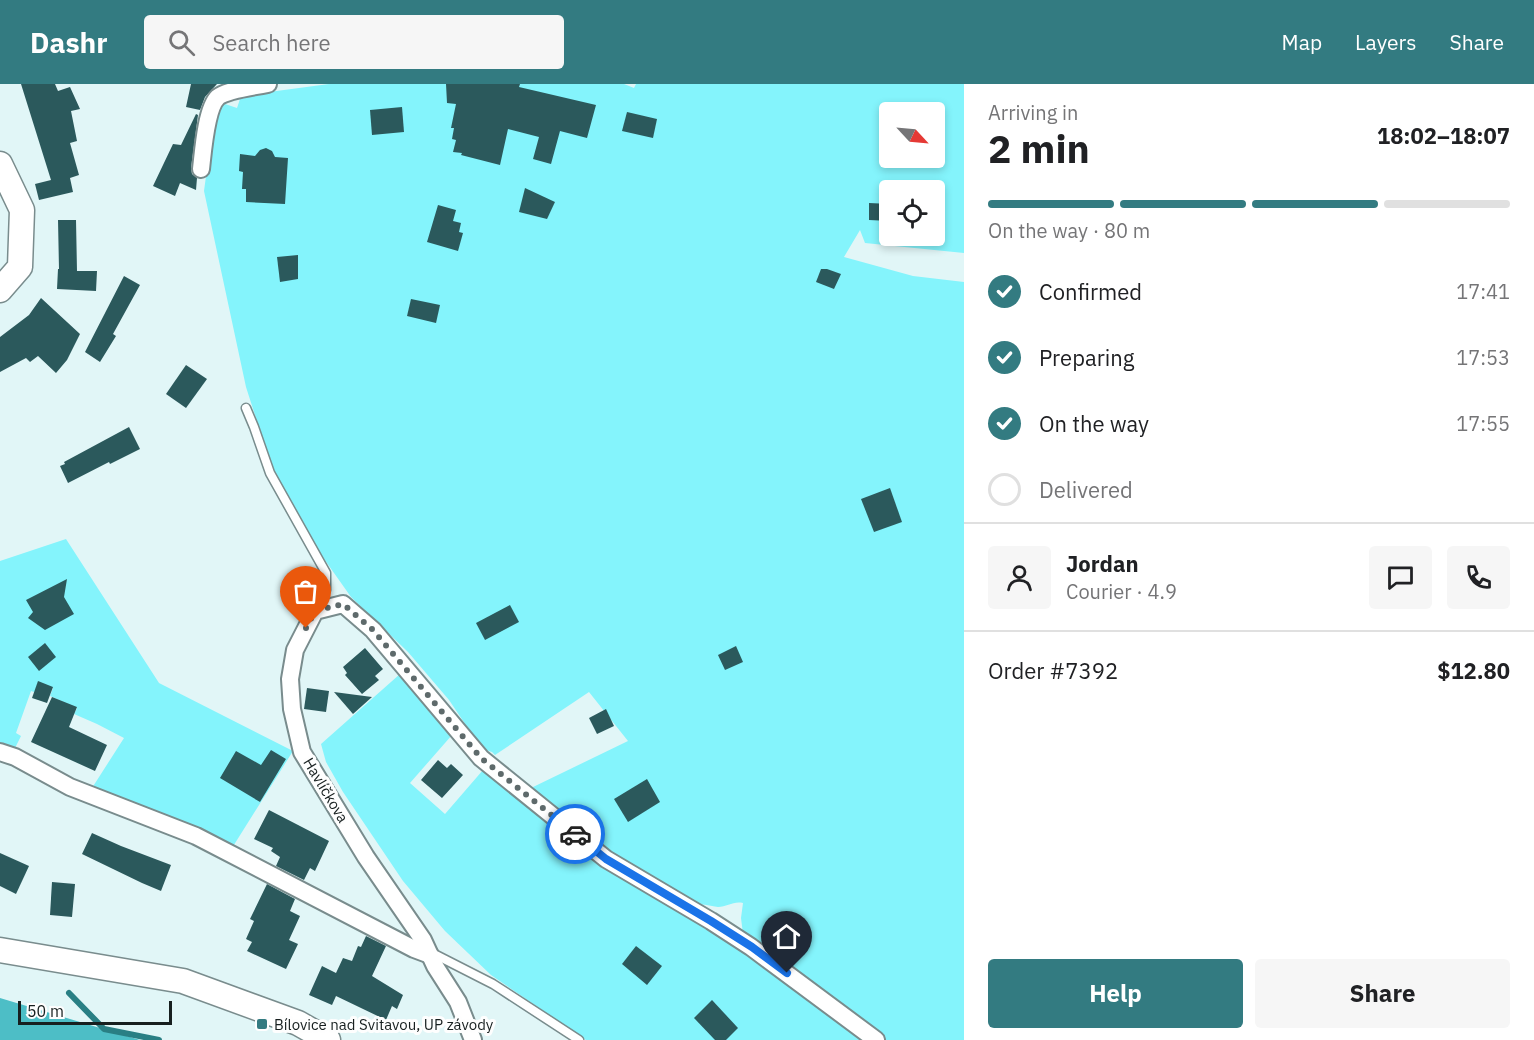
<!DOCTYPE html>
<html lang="en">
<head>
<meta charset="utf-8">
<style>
  body { margin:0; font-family:"IBM Plex Sans",sans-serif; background:#f6f6f6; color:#202124; height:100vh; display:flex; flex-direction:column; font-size:22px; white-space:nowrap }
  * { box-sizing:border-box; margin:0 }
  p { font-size:20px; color:#757577 }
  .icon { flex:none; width:33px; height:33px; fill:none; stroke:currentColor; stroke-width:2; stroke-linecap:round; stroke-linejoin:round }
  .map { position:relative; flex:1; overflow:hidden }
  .sheet { display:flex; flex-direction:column; background:#fff; width:570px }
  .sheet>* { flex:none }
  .needle { width:39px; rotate:116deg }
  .tools { position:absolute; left:879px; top:18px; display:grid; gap:12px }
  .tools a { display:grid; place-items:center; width:66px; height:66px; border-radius:6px; background:#fff; box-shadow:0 3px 9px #0003; font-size:30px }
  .scale { position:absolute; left:18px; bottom:15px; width:154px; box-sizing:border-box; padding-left:6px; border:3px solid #171f1f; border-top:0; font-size:16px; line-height:21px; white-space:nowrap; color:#171f1f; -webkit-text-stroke:4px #fefefe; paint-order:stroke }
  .pin { position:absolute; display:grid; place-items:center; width:51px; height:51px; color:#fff; margin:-62px -26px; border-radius:50% 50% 50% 0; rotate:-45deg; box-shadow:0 0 6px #0007 }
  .pin .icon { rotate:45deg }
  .courier { position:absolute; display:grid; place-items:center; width:60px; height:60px; margin:-30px; border:4px solid #1a73e8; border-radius:50%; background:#fff; color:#222; box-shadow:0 2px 8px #0007 }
  .overview em { font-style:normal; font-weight:700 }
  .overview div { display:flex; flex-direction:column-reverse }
  .overview { display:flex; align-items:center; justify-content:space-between; height:102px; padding:0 24px }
  h1 { font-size:39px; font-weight:700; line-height:45px }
  .bar { display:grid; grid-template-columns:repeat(4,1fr); gap:9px 6px; align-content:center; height:72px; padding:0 24px }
  .bar i { height:8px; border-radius:4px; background:#e0e0e0 }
  .bar .selected { background:#337b81 }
  .bar p { grid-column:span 4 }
  .line { display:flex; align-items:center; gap:15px; padding:0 24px; border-top:2px solid #e0e0e0 }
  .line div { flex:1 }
  .round { display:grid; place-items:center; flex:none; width:63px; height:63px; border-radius:6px; background:#f6f6f6 }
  ol { padding:0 24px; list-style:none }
  li { display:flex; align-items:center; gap:18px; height:66px }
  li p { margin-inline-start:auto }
  li .icon { padding:6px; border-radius:50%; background:#337b81; color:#fff; stroke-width:4 }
  li:last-child { color:#757577 }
  li i { width:33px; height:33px; border:3px solid #e0e0e0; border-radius:50% }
  .cta { display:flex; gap:12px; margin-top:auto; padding:12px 24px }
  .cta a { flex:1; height:69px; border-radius:6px; background:#337b81; color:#fff; font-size:24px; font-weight:700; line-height:69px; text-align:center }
  .cta a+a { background:#f6f6f6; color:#202124 }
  header { display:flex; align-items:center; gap:36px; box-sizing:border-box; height:84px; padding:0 30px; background:#337b81; color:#fff }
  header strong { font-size:28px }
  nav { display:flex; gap:33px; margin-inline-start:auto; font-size:21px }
  .search { width:420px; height:54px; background:#f6f6f6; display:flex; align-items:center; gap:15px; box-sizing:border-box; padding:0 21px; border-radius:6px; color:#757577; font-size:22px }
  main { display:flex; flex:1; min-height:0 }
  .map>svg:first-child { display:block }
  .green { fill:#84f4fc; fill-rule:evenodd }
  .forest { fill:#4dbec6 }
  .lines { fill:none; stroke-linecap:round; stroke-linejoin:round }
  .stream { stroke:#297f84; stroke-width:6 }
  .building { fill:#2b595c }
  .lane-casing { stroke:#798c8d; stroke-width:11 }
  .street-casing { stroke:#798c8d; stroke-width:20 }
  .secondary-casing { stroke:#798c8d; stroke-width:27 }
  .lane { stroke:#fff; stroke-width:8 }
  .street { stroke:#fff; stroke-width:16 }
  .secondary { stroke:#fff; stroke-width:24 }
  .done { stroke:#5e6a6b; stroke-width:6; stroke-dasharray:0 10.8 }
  .route { stroke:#1a73e8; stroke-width:8 }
  .poi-dot { fill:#337b81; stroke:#fefefe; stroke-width:2 }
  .labels { text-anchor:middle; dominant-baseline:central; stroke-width:6; stroke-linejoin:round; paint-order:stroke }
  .street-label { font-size:15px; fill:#171f1f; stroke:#fefefe }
  .poi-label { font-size:15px; fill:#171f1f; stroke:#fefefe; text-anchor:start }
</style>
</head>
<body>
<header>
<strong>Dashr</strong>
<div class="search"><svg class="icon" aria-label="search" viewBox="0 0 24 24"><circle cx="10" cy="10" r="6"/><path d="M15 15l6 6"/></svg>Search here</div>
<nav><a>Map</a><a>Layers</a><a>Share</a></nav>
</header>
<main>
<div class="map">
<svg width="964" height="956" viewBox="0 0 964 956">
  <rect width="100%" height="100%" fill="#e1f6f7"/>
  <g class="green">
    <path d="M329,0H624L634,4L636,0H964V169L865,159L860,146L844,173L913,192L964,198V956H883L743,850L741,834L743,819C733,817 727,823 718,823C708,822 701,818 692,823L593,760L531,704L628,657L589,608L495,671L492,668L482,665L449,616L408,568L351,513L305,448L270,378L246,303L204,107L214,33L217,26L225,20L237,24L240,15L246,11ZM890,28H934V74H890ZM890,106H934V152H890Z"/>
    <path d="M66,455L159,599L293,667L232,764L92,704L124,654L97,640L74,630L77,624L50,612L53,604L34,608L31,607L16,649L21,652L15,664L0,659V477Z"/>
    <path d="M400,590L452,651L410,699L445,730L483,686L750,866L871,956H586L491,891L445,847L403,797L343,708L326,678L321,660Z"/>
  </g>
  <path class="forest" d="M0,914L140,956H0Z"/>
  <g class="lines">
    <path class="stream" d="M69,909L104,945L159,956"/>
  </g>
  <g class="building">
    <path d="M21,0H55L58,7L70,3L80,25L71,27L77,57L70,59L79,91L70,94L73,108L39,116L35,100L51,96Z"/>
    <path d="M191,0H217L205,13L200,26L186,23Z"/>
    <path d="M446,0H520L519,3L596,21L587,54L560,47L551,80L533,75L539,53L508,45L500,81L461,71L462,69L453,68L456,56L452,55L454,44H451L456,20L447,19Z"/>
    <path d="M402,23L404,48L372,51L370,26Z"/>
    <path d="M627,28L657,35L653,54L622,47Z"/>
    <path d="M196,30L198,31L191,84L192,90L197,94L196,106L180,99L175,112L153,102L173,60L181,61Z"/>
    <path d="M266,64L272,67L275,73L288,74L285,120L246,118V105H242L243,88L239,87L240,70L255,72L260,66Z"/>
    <path d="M525,104L555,118L547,135L519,128Z"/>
    <path d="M869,119L890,120V137L869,136Z"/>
    <path d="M438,121L456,126L453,137L461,139L459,148L463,149L458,167L427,158Z"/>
    <path d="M58,136H76L77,187H97L96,207L57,205L58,185H59Z"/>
    <path d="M298,171V195L280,198L277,173Z"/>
    <path d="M821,185H827L841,190L834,205L816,198Z"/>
    <path d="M124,192L140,201L113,250L116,252L100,278L85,268Z"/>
    <path d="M41,214L80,250L67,276L56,289L38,272L30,278L26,274L0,288V253L29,231Z"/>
    <path d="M411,215L440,221L436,239L407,232Z"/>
    <path d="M186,281L207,295L186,324L166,310Z"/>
    <path d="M129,343L140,365L110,380L109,378L68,399L60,382L65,380L64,378Z"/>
    <path d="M890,404L902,438L874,448L861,415Z"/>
    <path d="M67,495L64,513L74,530L45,546L28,534L33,528L26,516Z"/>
    <path d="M510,521L519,538L485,556L476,539Z"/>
    <path d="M45,559L56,573L39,587L28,573Z"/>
    <path d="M736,562L743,578L725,586L718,571Z"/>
    <path d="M365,564L383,585L375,592L379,596L362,610L345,591L347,589L343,583Z"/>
    <path d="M38,597L53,603L47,619L32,614Z"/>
    <path d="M307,604L329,607L326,628L304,625Z"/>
    <path d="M334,608L372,613L353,630Z"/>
    <path d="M52,613L77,623L69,643L107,661L95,687L31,658Z"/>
    <path d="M606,625L614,642L597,650L589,634Z"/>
    <path d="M271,666L286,675L260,718L220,694L236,667L261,681Z"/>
    <path d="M438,676L447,684L451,680L463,691L442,714L421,696Z"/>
    <path d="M647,695L660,718L628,738L614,715Z"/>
    <path d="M269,726L329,757L315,787L310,784L304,796L276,782L280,773L271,767L273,764L254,755Z"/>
    <path d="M92,749L121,762L171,781L161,807L142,799L82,770Z"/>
    <path d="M0,769L29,782L16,810L0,802Z"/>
    <path d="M52,798L75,800L72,833L50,831Z"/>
    <path d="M267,800L295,815L290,827L300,832L289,856L298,860L286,885L247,867L252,858L246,855L254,837L250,835Z"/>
    <path d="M366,852L386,862L372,892L403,911L397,925L392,922L386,936L336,912L332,921L309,911L322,882L336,889L343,874L352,877L358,862L361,863Z"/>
    <path d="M636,862L662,882L647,901L622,880Z"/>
    <path d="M712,916L738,944L726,956H715L694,934Z"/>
  </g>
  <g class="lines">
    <defs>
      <g id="lane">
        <path d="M246,324L254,343L270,389L326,489V506L315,527"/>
        <path d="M431,871H436L493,900L579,956"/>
      </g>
      <g id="street">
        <path d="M201,85C203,68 206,24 218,13C227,6 257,2 268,0"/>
        <path d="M0,668L15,673L70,703L196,752L414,865L430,871"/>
        <path d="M473,956L458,918L435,882L423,856L366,773L302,668L292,625L290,595L295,566L315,527L343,520L373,546L481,674L606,775L711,837L751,863L876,956"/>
      </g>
      <g id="secondary">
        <path d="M0,80L22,126L20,183L0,206"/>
        <path d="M0,866L183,897L298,939L328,956"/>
      </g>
    </defs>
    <use href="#lane" class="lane-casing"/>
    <use href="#street" class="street-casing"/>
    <use href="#secondary" class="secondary-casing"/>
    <use href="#lane" class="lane"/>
    <use href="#street" class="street"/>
    <use href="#secondary" class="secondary"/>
  </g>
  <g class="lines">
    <path class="done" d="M306,544L315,527L343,520L373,546L481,674L575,750"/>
    <path class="route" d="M575,750L606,775L711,837L752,863L787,889"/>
  </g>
  <rect class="poi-dot" x="256" y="934" width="12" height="12" rx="3"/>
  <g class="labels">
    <g class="street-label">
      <text transform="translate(326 706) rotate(59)">Havlíčkova</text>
    </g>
    <g class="poi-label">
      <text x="274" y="940">Bílovice nad Svitavou, UP závody</text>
    </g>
  </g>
</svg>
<div class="tools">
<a><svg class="needle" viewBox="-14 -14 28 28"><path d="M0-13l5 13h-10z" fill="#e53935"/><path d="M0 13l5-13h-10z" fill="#757577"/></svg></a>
<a><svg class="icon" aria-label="locate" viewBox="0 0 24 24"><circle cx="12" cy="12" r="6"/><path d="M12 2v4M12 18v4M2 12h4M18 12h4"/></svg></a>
</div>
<div class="scale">50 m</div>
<div class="pin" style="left:306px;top:544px;background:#ea580c"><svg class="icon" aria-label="bag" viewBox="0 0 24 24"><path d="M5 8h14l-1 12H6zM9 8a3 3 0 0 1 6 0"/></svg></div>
<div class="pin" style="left:787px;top:889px;background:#1f2937"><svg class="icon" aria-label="home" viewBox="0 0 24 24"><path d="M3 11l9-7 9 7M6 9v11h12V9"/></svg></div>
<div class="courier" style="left:575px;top:750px"><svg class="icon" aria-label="car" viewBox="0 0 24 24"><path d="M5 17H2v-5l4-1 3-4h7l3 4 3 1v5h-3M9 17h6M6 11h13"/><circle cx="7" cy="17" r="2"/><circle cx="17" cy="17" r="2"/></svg></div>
</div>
<section class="sheet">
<div class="overview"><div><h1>2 min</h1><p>Arriving in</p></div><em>18:02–18:07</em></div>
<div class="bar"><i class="selected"></i><i class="selected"></i><i class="selected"></i><i></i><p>On the way · 80 m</p></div>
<ol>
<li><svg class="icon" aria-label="check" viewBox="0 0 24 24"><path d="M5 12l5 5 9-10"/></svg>Confirmed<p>17:41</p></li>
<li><svg class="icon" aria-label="check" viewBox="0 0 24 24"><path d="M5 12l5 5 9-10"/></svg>Preparing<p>17:53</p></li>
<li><svg class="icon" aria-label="check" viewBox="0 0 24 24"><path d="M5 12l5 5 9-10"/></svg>On the way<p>17:55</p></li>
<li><i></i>Delivered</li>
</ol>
<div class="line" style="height:108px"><a class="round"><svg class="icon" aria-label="person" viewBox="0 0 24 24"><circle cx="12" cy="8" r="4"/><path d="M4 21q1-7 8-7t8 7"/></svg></a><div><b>Jordan</b><p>Courier · 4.9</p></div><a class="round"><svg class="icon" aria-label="chat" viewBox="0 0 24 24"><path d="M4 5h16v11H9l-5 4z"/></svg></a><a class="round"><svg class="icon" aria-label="phone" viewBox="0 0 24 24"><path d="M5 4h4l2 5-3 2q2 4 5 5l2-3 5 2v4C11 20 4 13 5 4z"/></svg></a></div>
<div class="line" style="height:78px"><div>Order #7392</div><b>$12.80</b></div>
<div class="cta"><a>Help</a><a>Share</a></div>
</section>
</main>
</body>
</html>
